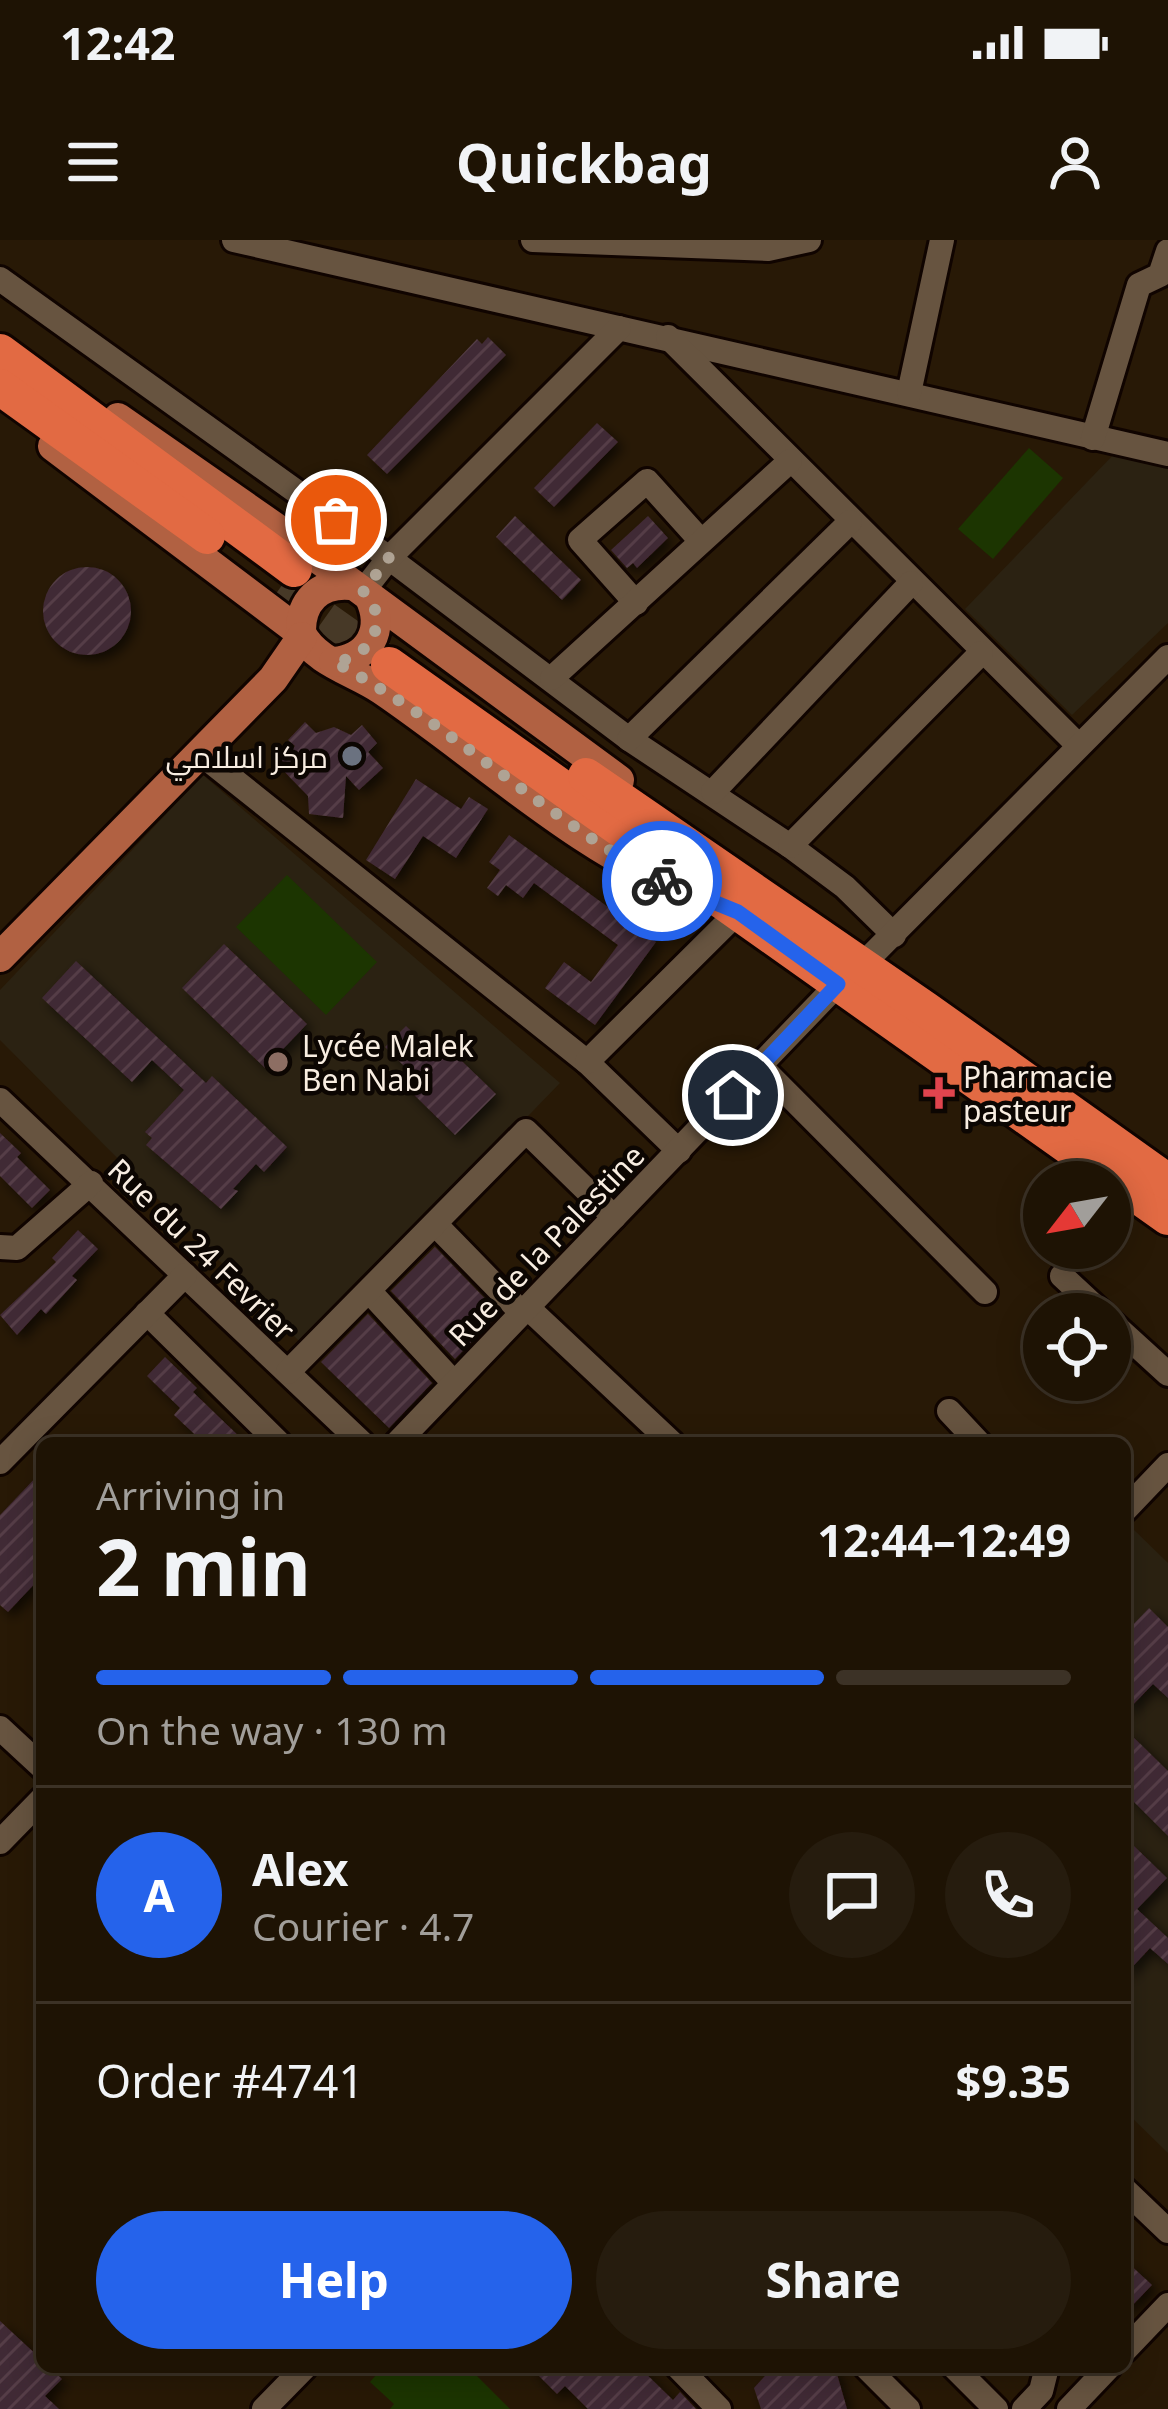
<!DOCTYPE html>
<html lang="en">
<head>
<meta charset="utf-8">
<style>
  body { margin:0; font-family:"Noto Sans",Cairo,sans-serif; background:#261c0e; color:#f1f3f6; height:100vh; display:flex; flex-direction:column; font-size:45px; white-space:nowrap }
  * { box-sizing:border-box; margin:0 }
  p { font-size:39px; color:#a19e9a }
  .icon { flex:none; width:66px; height:66px; fill:none; stroke:currentColor; stroke-width:2; stroke-linecap:round; stroke-linejoin:round }
  .map { position:relative; flex:1; overflow:hidden }
  .drawer { position:absolute; left:36px; top:1197px; width:1095px; height:936px; display:flex; flex-direction:column; background:#1e1304; border-radius:18px; box-shadow:0 6px 30px #0003,0 0 0 3px #3c3226 }
  .drawer>* { flex:none }
  .needle { width:78px; rotate:239deg }
  .tools { position:absolute; left:1023px; top:921px; display:grid; gap:24px }
  .tools a { display:grid; place-items:center; width:108px; height:108px; border-radius:50%; background:#1e1304; box-shadow:0 6px 30px #0003,0 0 0 3px #3c3226; font-size:60px }
  .pin { position:absolute; display:grid; place-items:center; width:102px; height:102px; color:#fff; margin:-51px; border:6px solid #fff; border-radius:50%; box-shadow:0 3px 12px #0007 }
  .courier { position:absolute; display:grid; place-items:center; width:120px; height:120px; margin:-60px; border:9px solid #2563eb; border-radius:50%; background:#fff; color:#222; box-shadow:0 3px 15px #0007 }
  .summary em { font-style:normal; font-weight:700 }
  .summary div { display:flex; flex-direction:column-reverse }
  .summary { display:flex; align-items:center; justify-content:space-between; height:204px; padding:0 60px }
  h1 { font-size:78px; font-weight:700; line-height:90px }
  .bar { display:grid; grid-template-columns:repeat(4,1fr); gap:18px 12px; align-content:center; height:144px; padding:0 60px }
  .bar i { height:15px; border-radius:9px; background:#3c3226 }
  .bar .current { background:#2563eb }
  .bar p { grid-column:span 4 }
  .line { display:flex; align-items:center; gap:30px; padding:0 60px; border-top:3px solid #3c3226 }
  .line div { flex:1 }
  .round { display:grid; place-items:center; flex:none; width:126px; height:126px; border-radius:63px; background:#261c0e }
  .cta { display:flex; gap:24px; margin-top:auto; padding:24px 60px }
  .cta a { flex:1; height:138px; border-radius:72px; background:#2563eb; color:#fff; font-size:48px; font-weight:700; line-height:138px; text-align:center }
  .cta a+a { background:#261c0e; color:#f1f3f6 }
  .status { display:flex; justify-content:space-between; align-items:center; height:84px; padding:0 60px; background:#1e1304; direction:ltr }
  .status svg { height:33px; fill:currentColor }
  header { display:flex; justify-content:space-between; align-items:center; height:156px; padding:0 60px; background:#1e1304; font-size:54px; font-weight:700 }
  .map>svg:first-child { display:block }
  .education { fill:#2b2212 }
  .green { fill:#1c3501 }
  .building { fill:url(#building-hatch); filter:url(#shadow) }
  .lines { fill:none; stroke-linecap:round; stroke-linejoin:round }
  .highway-tunnel { stroke:#473927; stroke-width:36; stroke-dasharray:36 18; stroke-linecap:butt }
  .minor-casing { stroke:#100400; stroke-width:30 }
  .major-casing { stroke:#100400; stroke-width:36 }
  .highway-casing { stroke:#100400; stroke-width:42 }
  .minor { stroke:#675440; stroke-width:24 }
  .major { stroke:#b16142; stroke-width:30 }
  .highway { stroke:#e26a43; stroke-width:36 }
  .done { stroke:#afa394; stroke-width:12; stroke-dasharray:0 21.6 }
  .route { stroke:#2563eb; stroke-width:15 }
  .worship-dot { fill:#6b7280; stroke:#0c0602; stroke-width:4.5 }
  .education-dot { fill:#8d6e63; stroke:#0c0602; stroke-width:4.5 }
  .health-dot { fill:#e0444e; stroke:#0c0602; stroke-width:4.5 }
  .labels { text-anchor:middle; dominant-baseline:central; stroke-width:9; stroke-linejoin:round; paint-order:stroke }
  .poi-label { font-size:30px; fill:#f8ede1; stroke:#0c0602; text-anchor:start }
  .street-label { font-size:30px; fill:#f8ede1; stroke:#0c0602 }
</style>
</head>
<body>
<div class="status"><b>12:42</b><svg viewBox="0 0 49 12"><path d="M0 12V9h3v3zM5 12V6h3v6zM10 12V3h3v9zM15 12V0h3v12zM26 1h20v11H26zM47 4h2v5h-2z"/></svg></div>
<header><svg class="icon" aria-label="menu" viewBox="0 0 24 24"><path d="M4 6h16M4 12h16M4 18h16"/></svg>Quickbag<svg class="icon" aria-label="person" viewBox="0 0 24 24"><circle cx="12" cy="8" r="4"/><path d="M4 21q1-7 8-7t8 7"/></svg></header>
<div class="map">
<svg width="1168" height="2169" viewBox="0 0 1168 2169">
  <defs>
    <pattern id="building-hatch" width="6" height="6" patternUnits="userSpaceOnUse" patternTransform="scale(3)"><rect width="6" height="6" fill="#412934"/><path d="M-1 1l2-2M0 6l6-6M5 7l2-2" fill="none" stroke="#543e47"/></pattern>
    <filter id="shadow"><feDropShadow dx="5.5" dy="5.5" stdDeviation="6" flood-color="#0009"/></filter>
  </defs>
  <rect width="100%" height="100%" fill="#281906"/>
  <g class="education">
    <path d="M1115,213L1168,225V383L1072,475L965,369Z"/>
    <path d="M203,535L560,843L305,1107L0,800V750Z"/>
    <path d="M1131,1287L1168,1323V1913L1125,1871V1294Z"/>
  </g>
  <g class="green">
    <path d="M1029,208L1063,238L993,319L958,289Z"/>
    <path d="M287,635L377,722L326,775L236,687Z"/>
    <path d="M383,2127H468L510,2169H390L394,2164L370,2142Z"/>
  </g>
  <g class="building">
    <path d="M488,97L506,115L387,234L367,215L477,99L482,104Z"/>
    <path d="M597,183L618,202L554,267L534,248Z"/>
    <path d="M515,276L581,340L562,360L496,297Z"/>
    <path d="M648,276L668,298L637,328L633,323L627,328L611,310Z"/>
    <circle cx="87" cy="371" r="44"/>
    <path d="M305,482L316,493L334,487L351,495L362,485L377,503L368,512L383,528L359,550L346,536L343,578L309,574L308,556L277,524L295,506L288,500Z"/>
    <path d="M416,539L461,569L469,557L488,569L456,618L423,596L395,639L366,620Z"/>
    <path d="M509,595L656,702L595,785L545,748L564,722L591,742L618,705L534,643L523,658L506,645L498,656L487,648L500,630L489,622Z"/>
    <path d="M224,704L307,784L265,828L182,748Z"/>
    <path d="M76,721L206,843L212,836L287,907L264,932L256,924L233,949L238,951L221,969L146,905L152,898L145,892L184,850L152,820L132,842L42,758Z"/>
    <path d="M406,786L429,808L438,798L496,854L455,895L397,838L407,829L385,807Z"/>
    <path d="M0,893L21,913L17,917L50,950L32,968L0,936Z"/>
    <path d="M78,990L98,1009L72,1036L77,1040L46,1074L41,1069L17,1095L0,1075L56,1022L52,1018Z"/>
    <path d="M435,1007L499,1073L455,1119L391,1051Z"/>
    <path d="M368,1074L432,1143L389,1188L321,1122Z"/>
    <path d="M165,1117L197,1148L193,1152L246,1203H204L174,1175L180,1168L147,1136Z"/>
    <path d="M42,1231V1336L8,1372L0,1365V1275Z"/>
    <path d="M1149,1368L1168,1387V1458L1153,1444L1125,1473V1393Z"/>
    <path d="M1125,1489L1168,1531V1596L1125,1553Z"/>
    <path d="M1133,1605L1167,1638L1137,1669L1168,1698V1724L1150,1708L1125,1735V1614Z"/>
    <path d="M1125,2020L1152,2045L1125,2073Z"/>
    <path d="M0,2081L42,2120V2127H49L62,2139L45,2156L59,2169H0Z"/>
    <path d="M530,2127H639L673,2160L680,2152L696,2169H588L565,2146L557,2154Z"/>
    <path d="M773,2127H835L847,2169H761L754,2148Z"/>
  </g>
  <g class="lines">
    <path class="highway-tunnel" d="M280,348L389,425"/>
    <defs>
      <g id="minor">
        <path d="M234,0L1168,214"/>
        <path d="M533,0L768,9L809,0"/>
        <path d="M0,39L389,318L629,499L790,606L845,647L894,695"/>
        <path d="M668,97L1078,505"/>
        <path d="M909,153L942,0"/>
        <path d="M1093,198L1139,45L1160,35L1168,11"/>
        <path d="M363,351L389,318L619,88"/>
        <path d="M636,363L580,300L647,241L701,301"/>
        <path d="M552,438L790,221"/>
        <path d="M629,499L850,282"/>
        <path d="M200,513L587,822L679,911"/>
        <path d="M713,552L911,343"/>
        <path d="M790,606L981,413"/>
        <path d="M861,726L1168,417"/>
        <path d="M587,822L738,672"/>
        <path d="M760,826L985,1052"/>
        <path d="M0,860L362,1203"/>
        <path d="M435,984L521,1072"/>
        <path d="M0,1007L17,1008L91,943"/>
        <path d="M1062,1036L1103,1074"/>
        <path d="M369,1051L454,1143"/>
        <path d="M527,1067L672,1203"/>
        <path d="M147,1073L279,1203"/>
        <path d="M1110,1081L1168,1134"/>
        <path d="M288,1132L526,891L614,977"/>
        <path d="M949,1171L979,1203"/>
        <path d="M397,1203L838,744"/>
        <path d="M0,1222L185,1035"/>
        <path d="M1125,1270L1168,1225"/>
        <path d="M0,1488L42,1527"/>
        <path d="M0,1602L42,1559"/>
        <path d="M1125,1950L1168,1991"/>
        <path d="M1125,2110L1168,2065"/>
        <path d="M678,2127L719,2169"/>
        <path d="M866,2127L908,2169"/>
        <path d="M954,2127L996,2169"/>
        <path d="M264,2169L305,2127"/>
        <path d="M1024,2169L1041,2151L1047,2127"/>
        <path d="M1069,2169L1109,2127"/>
      </g>
      <g id="major">
        <path d="M118,178L286,295L619,540"/>
        <path d="M53,206L301,393"/>
        <path d="M351,345C319,342 300,362 301,393C315,422 356,432 382,450C485,520 582,613 699,657"/>
        <path d="M334,422C369,419 385,390 370,358"/>
        <path d="M0,717L273,439L302,397"/>
      </g>
      <g id="highway">
        <path d="M0,112L294,329"/>
        <path d="M0,147L207,296"/>
        <path d="M389,425L1168,977"/>
        <path d="M586,536L925,769L1168,942"/>
      </g>
    </defs>
    <use href="#minor" class="minor-casing"/>
    <use href="#major" class="major-casing"/>
    <use href="#highway" class="highway-casing"/>
    <use href="#minor" class="minor"/>
    <use href="#major" class="major"/>
    <use href="#highway" class="highway"/>
  </g>
  <g class="lines">
    <path class="done" d="M336,280L389,318L363,351C392,379 371,419 334,422C450,483 546,579 662,641"/>
    <path class="route" d="M662,641L738,672L838,744L733,855"/>
  </g>
  <circle class="worship-dot" cx="352" cy="516" r="12"/>
  <circle class="education-dot" cx="278" cy="822" r="12"/>
  <path class="health-dot" d="M933 835h12v12h12v12h-12v12h-12v-12h-12v-12h12z"/>
  <g class="labels">
    <g class="poi-label">
      <text x="328" y="516" text-anchor="end">مركز اسلامي</text>
      <text x="302" y="805">Lycée Malek<tspan x="302" dy="34">Ben Nabi</tspan></text>
      <text x="963" y="836">Pharmacie<tspan x="963" dy="34">pasteur</tspan></text>
    </g>
    <g class="street-label">
      <text transform="translate(546 1005) rotate(-46)">Rue de la Palestine</text>
      <text transform="translate(202 1009) rotate(44)">Rue du 24 Fevrier</text>
    </g>
  </g>
</svg>
<div class="tools">
<a><svg class="needle" viewBox="-14 -14 28 28"><path d="M0-13l5 13h-10z" fill="#e53935"/><path d="M0 13l5-13h-10z" fill="#a19e9a"/></svg></a>
<a><svg class="icon" aria-label="locate" viewBox="0 0 24 24"><circle cx="12" cy="12" r="6"/><path d="M12 2v4M12 18v4M2 12h4M18 12h4"/></svg></a>
</div>
<div class="pin" style="left:336px;top:280px;background:#ea580c"><svg class="icon" aria-label="bag" viewBox="0 0 24 24"><path d="M5 8h14l-1 12H6zM9 8a3 3 0 0 1 6 0"/></svg></div>
<div class="pin" style="left:733px;top:855px;background:#1f2937"><svg class="icon" aria-label="home" viewBox="0 0 24 24"><path d="M3 11l9-7 9 7M6 9v11h12V9"/></svg></div>
<div class="courier" style="left:662px;top:641px"><svg class="icon" aria-label="bike" viewBox="0 0 24 24"><circle cx="6" cy="16" r="4"/><circle cx="18" cy="16" r="4"/><path d="M6 16l4-8h5l3 8M10 8l3 8H6M13 5h3"/></svg></div>
<section class="drawer">
<div class="summary"><div><h1>2 min</h1><p>Arriving in</p></div><em>12:44–12:49</em></div>
<div class="bar"><i class="current"></i><i class="current"></i><i class="current"></i><i></i><p>On the way · 130 m</p></div>
<div class="line" style="height:216px"><b class="round" style="background:#2563eb;color:#fff">A</b><div><b>Alex</b><p>Courier · 4.7</p></div><a class="round"><svg class="icon" aria-label="chat" viewBox="0 0 24 24"><path d="M4 5h16v11H9l-5 4z"/></svg></a><a class="round"><svg class="icon" aria-label="phone" viewBox="0 0 24 24"><path d="M5 4h4l2 5-3 2q2 4 5 5l2-3 5 2v4C11 20 4 13 5 4z"/></svg></a></div>
<div class="line" style="height:156px"><div>Order #4741</div><b>$9.35</b></div>
<div class="cta"><a>Help</a><a>Share</a></div>
</section>
</div>
</body>
</html>
